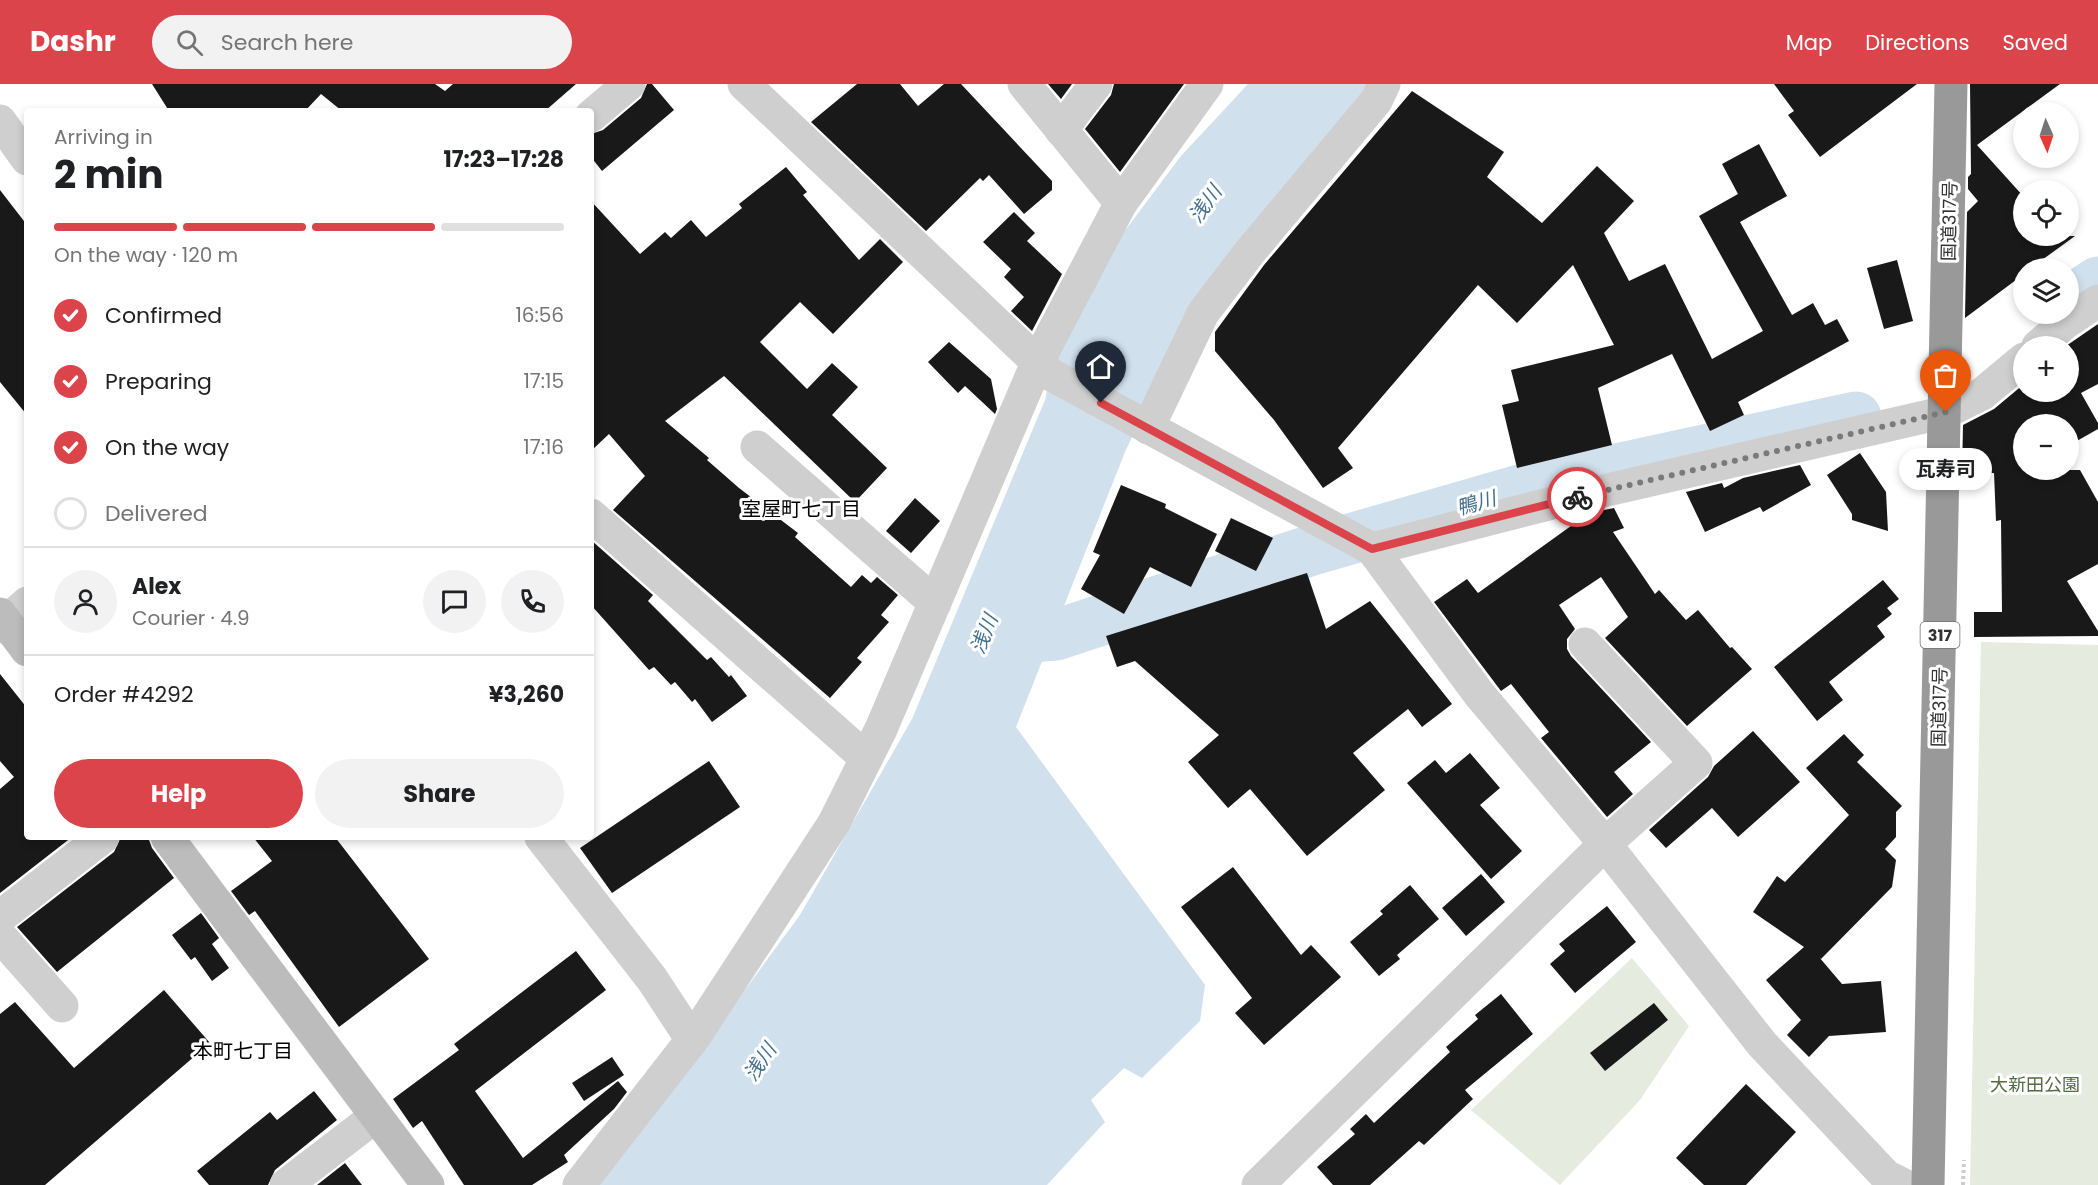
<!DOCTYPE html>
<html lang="en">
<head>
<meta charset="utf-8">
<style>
  body { margin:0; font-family:Poppins,"Noto Sans JP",sans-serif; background:#f2f2f2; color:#202124; height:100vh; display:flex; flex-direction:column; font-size:22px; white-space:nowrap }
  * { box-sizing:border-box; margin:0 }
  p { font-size:20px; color:#757577 }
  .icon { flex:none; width:33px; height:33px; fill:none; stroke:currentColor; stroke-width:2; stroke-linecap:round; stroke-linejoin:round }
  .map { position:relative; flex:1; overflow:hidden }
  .side { position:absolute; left:24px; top:24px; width:570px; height:732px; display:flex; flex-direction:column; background:#fff; border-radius:6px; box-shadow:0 3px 9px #0003 }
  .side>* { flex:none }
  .needle { width:39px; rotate:177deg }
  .fabs { position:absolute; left:2013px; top:18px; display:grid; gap:12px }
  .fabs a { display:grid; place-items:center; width:66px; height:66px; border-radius:50%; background:#fff; box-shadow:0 3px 9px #0003; font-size:30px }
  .pin { position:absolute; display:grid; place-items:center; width:51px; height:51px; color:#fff; margin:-62px -26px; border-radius:50% 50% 50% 0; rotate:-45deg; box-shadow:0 0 6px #0007 }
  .pin .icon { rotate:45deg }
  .courier { position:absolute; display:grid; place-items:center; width:60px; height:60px; margin:-30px; border:4px solid #da444a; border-radius:50%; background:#fff; color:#222; box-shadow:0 2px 8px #0007 }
  .bubble { position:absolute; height:42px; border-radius:21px; background:#fff; box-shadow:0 3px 9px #0003; font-size:20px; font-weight:700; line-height:42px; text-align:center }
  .headline em { font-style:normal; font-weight:700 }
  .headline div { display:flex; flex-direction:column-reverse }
  .headline { display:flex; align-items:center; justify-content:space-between; height:102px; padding:0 30px }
  h1 { font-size:39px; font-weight:700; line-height:45px }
  .bar { display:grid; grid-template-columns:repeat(4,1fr); gap:9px 6px; align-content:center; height:72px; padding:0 30px }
  .bar i { height:8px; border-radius:4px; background:#e0e0e0 }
  .bar .selected { background:#da444a }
  .bar p { grid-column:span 4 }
  .line { display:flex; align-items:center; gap:15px; padding:0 30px; border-top:2px solid #e0e0e0 }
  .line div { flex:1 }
  .round { display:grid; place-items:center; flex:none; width:63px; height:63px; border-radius:32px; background:#f2f2f2 }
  ol { padding:0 30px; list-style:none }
  li { display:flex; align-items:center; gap:18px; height:66px }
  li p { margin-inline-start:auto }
  li .icon { padding:6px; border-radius:50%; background:#da444a; color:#fff; stroke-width:4 }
  li:last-child { color:#757577 }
  li i { width:33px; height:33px; border:3px solid #e0e0e0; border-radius:50% }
  .button { display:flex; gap:12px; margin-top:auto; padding:12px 30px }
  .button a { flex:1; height:69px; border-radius:36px; background:#da444a; color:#fff; font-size:24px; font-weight:700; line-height:69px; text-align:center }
  .button a+a { background:#f2f2f2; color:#202124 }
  header { display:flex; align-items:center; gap:36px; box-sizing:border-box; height:84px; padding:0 30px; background:#da444a; color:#fff }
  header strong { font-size:28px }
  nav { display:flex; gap:33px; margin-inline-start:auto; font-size:21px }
  .search { width:420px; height:54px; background:#f2f2f2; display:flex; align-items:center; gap:15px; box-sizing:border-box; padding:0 21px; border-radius:33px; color:#757577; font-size:22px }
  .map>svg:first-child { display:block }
  .green { fill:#e5ebdf }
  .water { fill:#d0e0ec }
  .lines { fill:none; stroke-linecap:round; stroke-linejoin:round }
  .river { stroke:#d0e0ec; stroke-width:51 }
  .building { fill:#191919 }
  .path { stroke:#ccc; stroke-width:4; stroke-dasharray:3 3; stroke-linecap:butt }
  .street { stroke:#cfcfcf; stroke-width:33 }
  .secondary { stroke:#bcbcbc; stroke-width:33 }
  .highway { stroke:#999; stroke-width:33 }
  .done { stroke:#7a7a7a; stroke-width:6; stroke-dasharray:0 10.8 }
  .route { stroke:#da444a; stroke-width:8 }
  .labels { text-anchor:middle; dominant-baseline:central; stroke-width:6; stroke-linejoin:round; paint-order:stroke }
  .shield { fill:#fff; stroke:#707070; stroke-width:1.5 }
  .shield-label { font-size:16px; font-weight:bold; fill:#323232 }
  .street-label { font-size:18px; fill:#323232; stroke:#fff }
  .park-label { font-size:18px; fill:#546c42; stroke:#fff }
  .water-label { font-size:20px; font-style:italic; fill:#457090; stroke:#fff }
  .neighbourhood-label { font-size:20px; fill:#000; stroke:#fff }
</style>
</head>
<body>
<header>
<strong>Dashr</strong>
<div class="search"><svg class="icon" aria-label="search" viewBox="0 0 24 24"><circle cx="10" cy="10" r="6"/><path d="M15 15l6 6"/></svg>Search here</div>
<nav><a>Map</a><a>Directions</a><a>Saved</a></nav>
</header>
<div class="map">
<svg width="2098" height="1101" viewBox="0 0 2098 1101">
  <rect width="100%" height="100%" fill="#fff"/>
  <g class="green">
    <path d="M1981,558L2098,561V1101H1970Z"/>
    <path d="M1632,874L1689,942L1640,1016L1560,1101L1471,1026Z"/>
  </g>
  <path class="water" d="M1248,0H1366L1351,33L1197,215L1125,368L1016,643L1205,901L1200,937L1142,994L1124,984L1091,1016L1105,1038L1047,1101H595L663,1017L800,831L912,635L1045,316L1057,259L1121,152L1181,72Z"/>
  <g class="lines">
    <g class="river">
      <path d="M2068,218L2098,198"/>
      <path d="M981,557L1056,551L1312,466L1520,406L1856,333"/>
    </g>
  </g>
  <g class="building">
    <path d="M152,0H435L445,7L453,0H576L545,27H342L321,10L305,27H169Z"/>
    <path d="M647,0H652L674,26L602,87L591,73V50L603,46L641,14Z"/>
    <path d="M857,0H900L918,22L944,0H961L1052,97V106L1024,130L989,91L983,97L980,94L926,147L811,38Z"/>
    <path d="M1048,0H1072L1061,15Z"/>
    <path d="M1114,0H1184L1120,88L1085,45L1111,11Z"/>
    <path d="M1774,0H1917L1820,73L1788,31L1794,27Z"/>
    <path d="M1970,0H2060L1977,61L2024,113V152H2075L2031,184H2024V190L1965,234L1967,128L1978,117L1968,105V93L1971,90Z"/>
    <path d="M1412,7L1504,68L1487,93L1542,139L1597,82L1634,117L1604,149L1629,197L1665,180L1712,275L1763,247L1699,132L1738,110L1722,80L1759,60L1787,112L1740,138L1792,231L1813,219L1825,241L1837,235L1849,257L1738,318L1744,331L1710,347L1672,270L1598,304L1612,361L1517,384L1502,321L1519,317L1511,286L1614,261L1573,181L1517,239L1478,201L1338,364L1353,384L1323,404L1274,336L1215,267V248L1264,181Z"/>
    <path d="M786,83L807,108L803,111L859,176L880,155L903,178L833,250L800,218L760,258L807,305L832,279L858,303L832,331L887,384L855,418L724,292L665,337L709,374L707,376L739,404L798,449L795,453L851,503L862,491L871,499L877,493L898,511L881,531L889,538L857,574L862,578L830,614L613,426L645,392L609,350L591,367V117L640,170L665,148L671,154L691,136L706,153L742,124L739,120Z"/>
    <path d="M0,106L27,141V331L0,298Z"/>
    <path d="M1014,128L1035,149L1027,157L1062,190L1032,247L1011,227L1024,213L1004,193L1011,185L983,158Z"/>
    <path d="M1897,176L1913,237L1884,245L1867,184Z"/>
    <path d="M2098,240V300L2081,309L2098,339V345L2068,362V340H2024V386H2080L2098,418V480L2067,497L2098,547V552L1974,553V528H2002L2001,436L1996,437L1994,389L1962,390L1963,341L1994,325L2024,300V308H2068V262H2066Z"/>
    <path d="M949,258L991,295L997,325L995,330L965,302L958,309L928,278Z"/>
    <path d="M1860,369L1886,408L1888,447L1852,436V430L1827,391Z"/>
    <path d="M1800,381L1811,401L1763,428L1760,423L1705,448L1686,408L1722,399L1724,404L1743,394Z"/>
    <path d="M1121,401L1166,420L1165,424L1217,450L1191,503L1150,483L1124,530L1081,505L1100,471L1093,468Z"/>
    <path d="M915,414L940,437L911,469L886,447Z"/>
    <path d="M1614,424L1624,444L1613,448L1655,510L1659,506L1686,536L1698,526L1730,564L1732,563L1752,585L1687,642L1605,554L1628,533L1601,493L1559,521L1575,545L1567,555V565L1571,572L1651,658L1614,688L1633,710L1607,733L1541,654L1549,648L1511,600L1501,607L1434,518L1467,495L1478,509L1589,429Z"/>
    <path d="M1231,434L1273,454L1256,487L1215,467Z"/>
    <path d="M591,456L653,511L648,517L707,576L711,573L729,593L731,591L747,612L712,638L695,615L692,618L675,598L671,601L654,583L649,586L591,521Z"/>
    <path d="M1307,489L1326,545L1370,517L1452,620L1422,643L1408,625L1353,669L1385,706L1307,772L1250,705L1228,724L1188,678L1219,651L1135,577L1117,583L1106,552Z"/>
    <path d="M1883,496L1899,515L1887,524L1892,530L1877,542L1885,553L1829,598L1843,616L1817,637L1774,583Z"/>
    <path d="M0,590L27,624V753H72L0,809V705L14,693L0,677Z"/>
    <path d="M1753,647L1800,698L1738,753L1712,724L1666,764L1649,746L1708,693L1714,682Z"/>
    <path d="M1844,650L1864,671L1857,678L1902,722L1896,728V753L1885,765L1896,776L1892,803L1821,875L1819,873L1842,900L1881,897L1886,948L1829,952L1809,973L1787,951L1801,936L1766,896L1804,863L1753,828L1777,792L1785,798L1849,731L1806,684Z"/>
    <path d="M1470,669L1500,704L1480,721L1522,767L1491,795L1407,699L1435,676L1446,689Z"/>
    <path d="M709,677L740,723L612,809L580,764Z"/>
    <path d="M121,753H148L152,764L174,794L57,888L17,843L114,768Z"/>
    <path d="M253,753H335L429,875L339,943L255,827L249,831L231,807L272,777Z"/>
    <path d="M1233,783L1301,871L1311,861L1341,893L1264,961L1235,929L1252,914L1181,823Z"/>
    <path d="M1481,790L1505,818L1466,852L1442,824Z"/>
    <path d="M1410,801L1439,835L1397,871L1400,875L1379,892L1350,858L1383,830L1380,827Z"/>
    <path d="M1607,822L1636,858L1575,909L1550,880L1565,867L1559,860Z"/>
    <path d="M201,829L219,854L212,860L229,884L212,897L195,873L191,876L172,851Z"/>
    <path d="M576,867L606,906L475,1007L523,1074L618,997L627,1008L614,1025L564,1071L568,1078L532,1101H464L422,1037L413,1044L393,1015L459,966L454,960Z"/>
    <path d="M164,906L210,959L45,1101H0V930L15,918L74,984Z"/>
    <path d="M1501,910L1533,950L1465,1006L1473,1015L1424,1061L1419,1057L1370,1101H1333L1317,1083L1355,1050L1350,1045L1366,1030L1374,1039L1450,968L1446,963L1478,935L1475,931Z"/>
    <path d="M1654,919L1668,936L1605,987L1590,969Z"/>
    <path d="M612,973L624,991L584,1017L572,999Z"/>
    <path d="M1746,1000L1796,1048L1746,1101H1704L1676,1074Z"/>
    <path d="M314,1007L337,1036L275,1086L268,1101H209L197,1087L270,1028L277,1036Z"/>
    <path d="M345,1079L362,1101H317Z"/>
  </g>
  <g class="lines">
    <path class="path" d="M1963,1101L1964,1076"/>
    <g class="street">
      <path d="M744,0L1050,290L1372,465L1479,610L1605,760L1762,960L1886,1092L1904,1101"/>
      <path d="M1024,0L1121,119L1207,0"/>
      <path d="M591,32L629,0"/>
      <path d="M0,37L27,75"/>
      <path d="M1061,46L1096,0"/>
      <path d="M2038,262L2065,239L2098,217"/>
      <path d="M1148,344L1203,229L1249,169L1376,17L1384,0"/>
      <path d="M757,363L935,519"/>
      <path d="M591,431L866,674"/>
      <path d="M1372,465L1568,415L1946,328L1982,310L2024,275"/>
      <path d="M0,543L27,519"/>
      <path d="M541,753L652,895L692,956"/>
      <path d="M0,833L103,753"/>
      <path d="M0,852L62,922"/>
      <path d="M286,1101L376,1032"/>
      <path d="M579,1101L695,952L834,739L881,645L1037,279L1121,119"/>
      <path d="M1258,1101L1605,760L1696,679L1585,560"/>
    </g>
    <g class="secondary">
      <path d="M0,530L27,566"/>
      <path d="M167,753L428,1101"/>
    </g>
    <path class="highway" d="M1928,1101L1951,0"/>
  </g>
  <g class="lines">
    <path class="done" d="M1577,413L1946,328"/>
    <path class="route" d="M1101,319L1372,465L1577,413"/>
  </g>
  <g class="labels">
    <rect class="shield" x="1920.5" y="538" width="39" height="26" rx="4.5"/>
    <g class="shield-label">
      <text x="1940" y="551">317</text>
    </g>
    <g class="street-label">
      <text transform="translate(1949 137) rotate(-89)">国道317号</text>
      <text transform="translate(1939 623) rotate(-89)">国道317号</text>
    </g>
    <g class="park-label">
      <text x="2035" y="1000">大新田公園</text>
    </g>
    <g class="water-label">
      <text transform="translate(1205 120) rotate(-54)">浅川</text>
      <text transform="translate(1476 419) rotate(-16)">鴨川</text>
      <text transform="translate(984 550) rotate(-68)">浅川</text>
      <text transform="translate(760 978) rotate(-56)">浅川</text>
    </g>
    <g class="neighbourhood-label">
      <text x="801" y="425">室屋町七丁目</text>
      <text x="243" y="967">本町七丁目</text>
    </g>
  </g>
</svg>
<div class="fabs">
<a><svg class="needle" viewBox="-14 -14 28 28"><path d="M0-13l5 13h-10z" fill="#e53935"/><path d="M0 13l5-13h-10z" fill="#757577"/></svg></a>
<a><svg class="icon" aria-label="locate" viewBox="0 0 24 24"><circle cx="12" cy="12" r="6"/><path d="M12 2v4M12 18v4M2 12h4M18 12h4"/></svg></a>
<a><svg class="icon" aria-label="layers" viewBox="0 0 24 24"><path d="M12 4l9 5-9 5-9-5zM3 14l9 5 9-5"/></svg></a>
<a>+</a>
<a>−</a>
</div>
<div class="pin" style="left:1946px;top:328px;background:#ea580c"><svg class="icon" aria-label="bag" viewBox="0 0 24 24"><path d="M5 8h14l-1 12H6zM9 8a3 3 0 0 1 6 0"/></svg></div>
<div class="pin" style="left:1101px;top:319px;background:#1f2937"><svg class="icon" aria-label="home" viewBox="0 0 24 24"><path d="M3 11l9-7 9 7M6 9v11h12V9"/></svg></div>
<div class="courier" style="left:1577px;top:413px"><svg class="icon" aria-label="bike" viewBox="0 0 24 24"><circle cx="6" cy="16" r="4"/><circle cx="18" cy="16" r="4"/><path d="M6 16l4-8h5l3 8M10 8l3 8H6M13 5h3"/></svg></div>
<div class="bubble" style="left:1899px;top:364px;width:93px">瓦寿司</div>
<section class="side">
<div class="headline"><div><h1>2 min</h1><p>Arriving in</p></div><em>17:23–17:28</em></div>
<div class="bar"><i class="selected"></i><i class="selected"></i><i class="selected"></i><i></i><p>On the way · 120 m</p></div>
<ol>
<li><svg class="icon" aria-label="check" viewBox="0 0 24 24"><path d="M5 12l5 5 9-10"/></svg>Confirmed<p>16:56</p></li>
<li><svg class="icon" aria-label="check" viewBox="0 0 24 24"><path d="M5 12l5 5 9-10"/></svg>Preparing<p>17:15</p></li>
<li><svg class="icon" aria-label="check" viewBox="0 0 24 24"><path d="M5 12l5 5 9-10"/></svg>On the way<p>17:16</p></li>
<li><i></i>Delivered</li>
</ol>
<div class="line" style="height:108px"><a class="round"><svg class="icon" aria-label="person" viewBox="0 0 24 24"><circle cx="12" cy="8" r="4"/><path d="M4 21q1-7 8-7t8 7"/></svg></a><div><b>Alex</b><p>Courier · 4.9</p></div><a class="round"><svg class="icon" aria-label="chat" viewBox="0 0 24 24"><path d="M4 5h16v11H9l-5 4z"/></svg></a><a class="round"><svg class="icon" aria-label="phone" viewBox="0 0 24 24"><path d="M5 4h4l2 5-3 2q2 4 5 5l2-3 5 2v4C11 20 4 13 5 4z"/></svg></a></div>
<div class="line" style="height:78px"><div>Order #4292</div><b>¥3,260</b></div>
<div class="button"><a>Help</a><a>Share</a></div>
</section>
</div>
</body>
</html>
